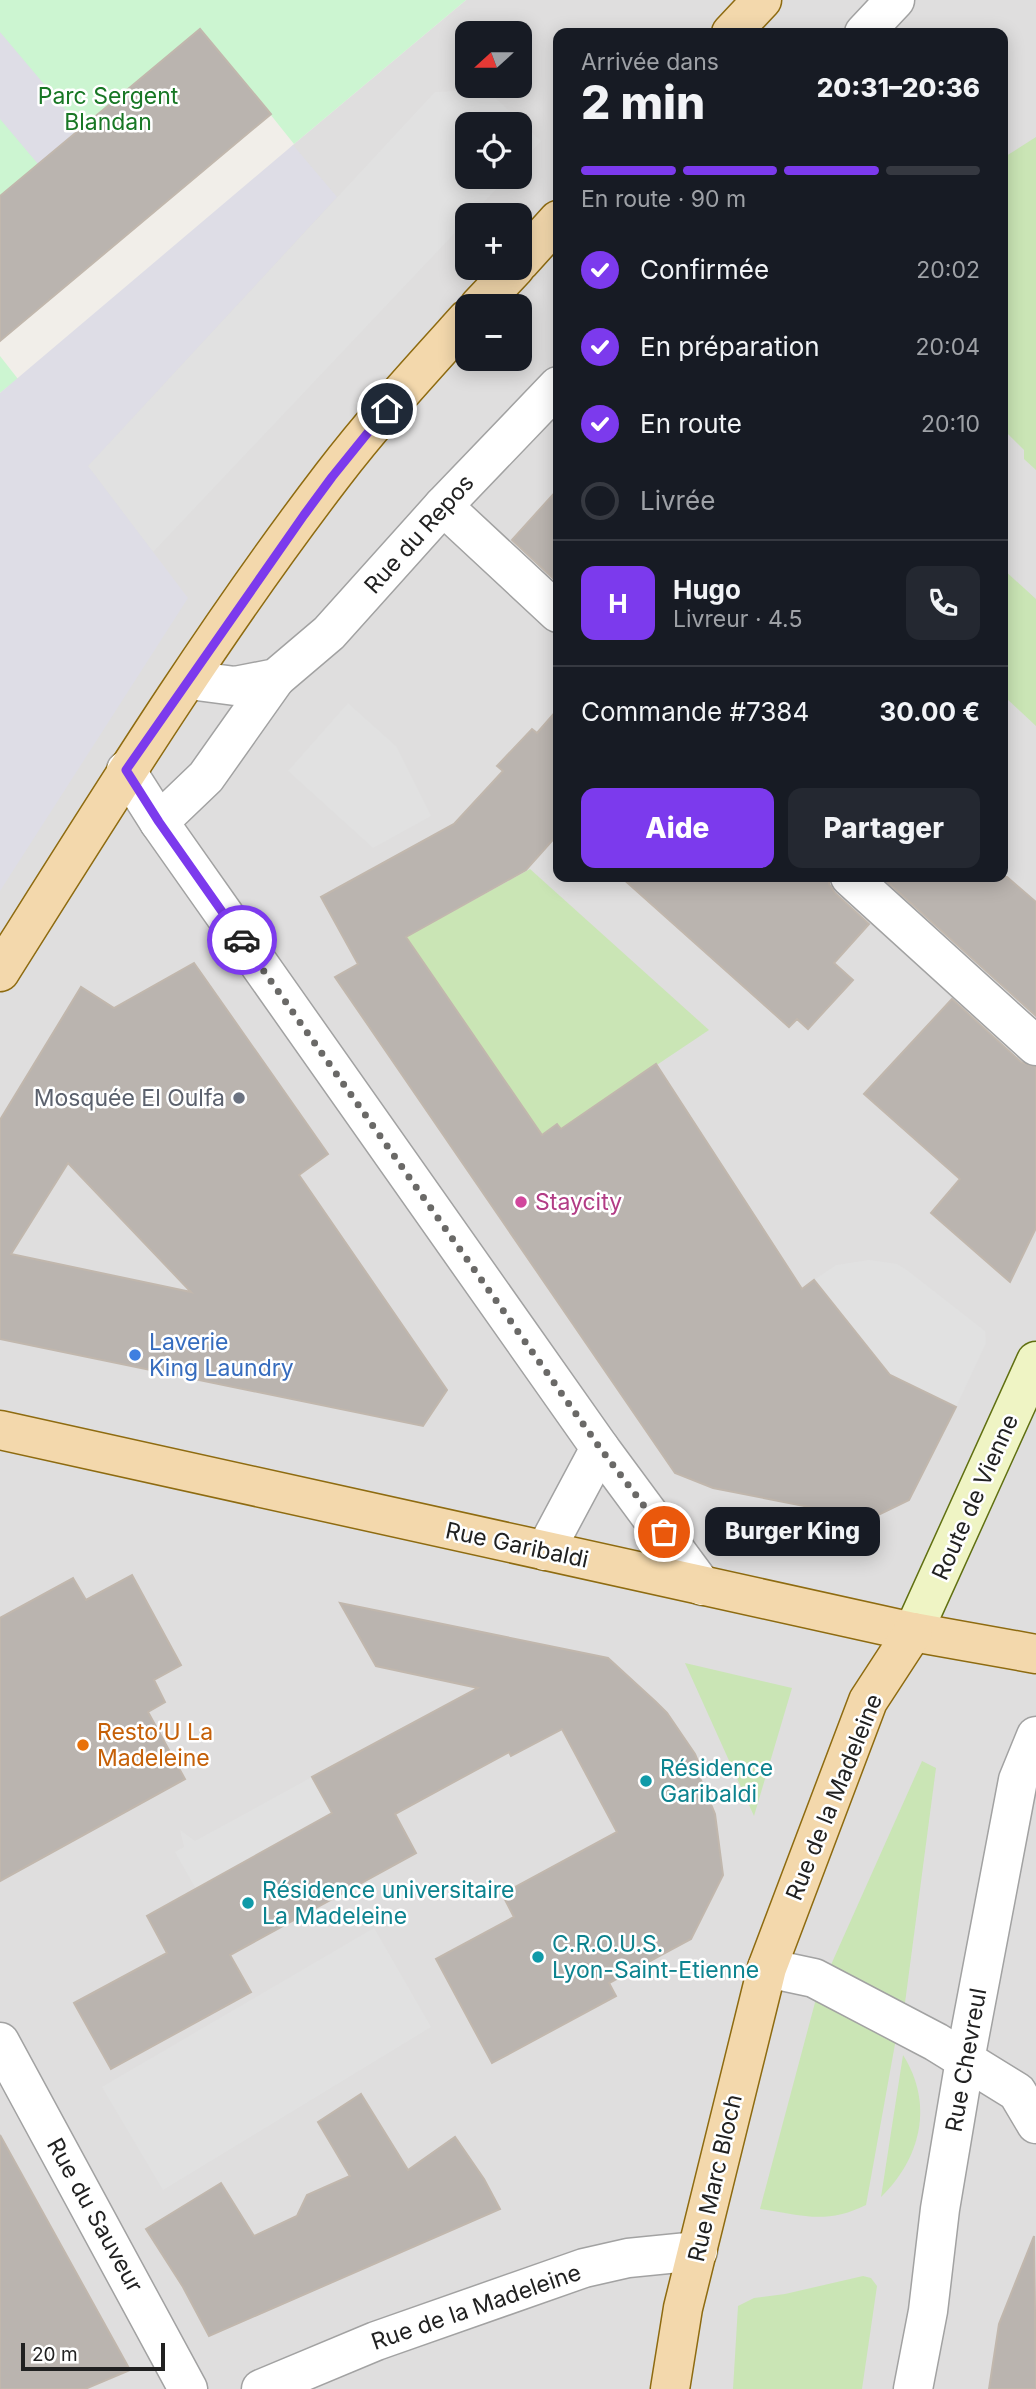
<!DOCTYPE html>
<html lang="fr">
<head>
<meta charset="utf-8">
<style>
  body { margin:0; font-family:Inter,sans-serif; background:#242831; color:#f1f3f6; height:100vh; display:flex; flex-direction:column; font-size:26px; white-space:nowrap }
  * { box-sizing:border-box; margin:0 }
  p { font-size:23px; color:#9ea1a6 }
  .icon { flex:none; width:38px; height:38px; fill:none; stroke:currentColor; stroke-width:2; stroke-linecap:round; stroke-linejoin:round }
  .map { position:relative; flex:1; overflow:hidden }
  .panel { position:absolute; left:553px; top:28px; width:455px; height:854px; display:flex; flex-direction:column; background:#171b24; border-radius:14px; box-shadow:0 4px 18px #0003 }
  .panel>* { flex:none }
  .needle { width:46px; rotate:249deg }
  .tools { position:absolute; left:455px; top:21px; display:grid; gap:14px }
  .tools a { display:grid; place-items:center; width:77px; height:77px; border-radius:14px; background:#171b24; box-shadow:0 4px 18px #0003; font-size:35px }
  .scale { position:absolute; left:21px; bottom:18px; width:144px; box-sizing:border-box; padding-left:7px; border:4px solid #212121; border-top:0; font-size:19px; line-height:24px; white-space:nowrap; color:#212121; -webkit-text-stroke:5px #fff; paint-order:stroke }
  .pin { position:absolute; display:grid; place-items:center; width:60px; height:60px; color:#fff; margin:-30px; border:4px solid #fff; border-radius:50%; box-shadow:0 2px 7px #0007 }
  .courier { position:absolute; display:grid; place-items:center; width:70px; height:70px; margin:-35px; border:5px solid #7c3aed; border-radius:50%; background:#fff; color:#222; box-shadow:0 2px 9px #0007 }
  .bubble { position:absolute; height:49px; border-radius:14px; background:#171b24; box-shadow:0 4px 18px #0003; font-size:23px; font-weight:800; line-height:49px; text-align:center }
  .summary em { font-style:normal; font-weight:800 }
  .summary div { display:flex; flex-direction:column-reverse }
  .summary { display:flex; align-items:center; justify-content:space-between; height:119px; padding:0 28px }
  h1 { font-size:46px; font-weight:800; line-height:52px }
  .bar { display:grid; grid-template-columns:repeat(4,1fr); gap:10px 7px; align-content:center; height:84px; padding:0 28px }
  .bar i { height:9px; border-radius:5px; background:#363941 }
  .bar .active { background:#7c3aed }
  .bar p { grid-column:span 4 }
  .line { display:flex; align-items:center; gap:18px; padding:0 28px; border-top:2px solid #363941 }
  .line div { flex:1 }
  .round { display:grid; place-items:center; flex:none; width:74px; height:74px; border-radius:14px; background:#242831 }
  ol { padding:0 28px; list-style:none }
  li { display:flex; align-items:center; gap:21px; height:77px }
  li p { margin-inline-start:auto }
  li .icon { padding:7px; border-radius:50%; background:#7c3aed; color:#fff; stroke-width:4 }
  li:last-child { color:#9ea1a6 }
  li i { width:38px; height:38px; border:4px solid #363941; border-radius:50% }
  .cta { display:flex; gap:14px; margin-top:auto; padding:14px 28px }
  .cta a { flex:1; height:80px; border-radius:14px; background:#7c3aed; color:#fff; font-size:28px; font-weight:800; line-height:80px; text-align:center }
  .cta a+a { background:#242831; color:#f1f3f6 }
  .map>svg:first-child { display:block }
  .residential { fill:#dfdede; fill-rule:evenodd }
  .grass { fill:#cae5b5 }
  .park { fill:#ccf5d1 }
  .parking { fill:#e1e1e1 }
  .plaza { fill:#dedde6 }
  .building { fill:#bab4af; stroke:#c1b7ad; stroke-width:2; fill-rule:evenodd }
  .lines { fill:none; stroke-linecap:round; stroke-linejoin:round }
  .street-casing { stroke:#a2a2a2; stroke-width:41 }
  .secondary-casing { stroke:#607011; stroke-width:41 }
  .primary-casing { stroke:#8e6b10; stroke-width:41 }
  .street { stroke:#fff; stroke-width:38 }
  .secondary { stroke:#eff4c4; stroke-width:38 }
  .primary { stroke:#f3d8ac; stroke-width:38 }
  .done { stroke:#6a6967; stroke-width:7; stroke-dasharray:0 12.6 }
  .route { stroke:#7c3aed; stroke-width:9 }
  .worship-dot { fill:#6b7280; stroke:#fff; stroke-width:2.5 }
  .hotel-dot { fill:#d1479c; stroke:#fff; stroke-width:2.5 }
  .shop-dot { fill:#3f7fe0; stroke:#fff; stroke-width:2.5 }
  .food-dot { fill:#e8710a; stroke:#fff; stroke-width:2.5 }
  .culture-dot { fill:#0f9aa8; stroke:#fff; stroke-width:2.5 }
  .labels { text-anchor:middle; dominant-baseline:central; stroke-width:5; stroke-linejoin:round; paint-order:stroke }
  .park-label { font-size:23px; fill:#187725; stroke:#fff }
  .street-label { font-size:23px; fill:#212121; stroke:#fff }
  .worship-label { font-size:23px; fill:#5b616d; stroke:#fff; text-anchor:end }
  .hotel-label { font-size:23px; fill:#b23c85; stroke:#fff; text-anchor:start }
  .shop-label { font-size:23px; fill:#366cbe; stroke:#fff; text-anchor:start }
  .food-label { font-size:23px; fill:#c56008; stroke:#fff; text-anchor:start }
  .culture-label { font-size:23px; fill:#0d838f; stroke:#fff; text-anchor:start }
</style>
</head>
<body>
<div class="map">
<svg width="1036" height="2389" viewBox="0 0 1036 2389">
  <rect width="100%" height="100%" fill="#f1eee9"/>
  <path class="residential" d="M466,0H1036V2389H0V452L294,144ZM467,33H520V86H467ZM558,33H1003V877H558ZM467,124H520V177H467ZM467,215H520V268H467ZM467,306H520V359H467Z"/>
  <g class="grass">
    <path d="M1036,137V470L1024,459V450L1003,429V158Z"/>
    <path d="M1003,569L1036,599V726L1005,697L1003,699Z"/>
    <path d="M530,869L709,1030L561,1129L542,1135L406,937Z"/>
    <path d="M685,1663L792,1688L754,1816Z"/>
    <path d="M922,1761L936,1768L905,2003L830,1967Z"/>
    <path d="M817,1995L897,2033L866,2205C826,2225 801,2215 760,2209Z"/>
    <path d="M903,2055C934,2104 921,2158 881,2197Z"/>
    <path d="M863,2276L871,2278L877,2286L862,2389H733L738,2306L754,2298L785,2294Z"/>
  </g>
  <g class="park">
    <path d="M0,0H466L294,144L270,114L0,341Z"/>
    <path d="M0,356L18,379L0,393Z"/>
  </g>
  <g class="parking">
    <path d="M486,89L541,141L520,164V124H467V177H508L471,215H467V220L153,552L88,466L435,92Z"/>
    <path d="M348,703L396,746L431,816L373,848L288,771Z"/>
    <path d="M869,1260L897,1264L907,1270L985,1331L986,1343L956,1407L890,1375L814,1280L836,1265Z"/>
    <path d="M312,1777L332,1813L196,1889L175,1852L184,1847L180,1830L195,1841Z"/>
    <path d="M374,1928L431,2027L163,2190L102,2087Z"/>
  </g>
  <g class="plaza">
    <path d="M0,32L81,128L38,164L0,119Z"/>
    <path d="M293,145L337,197L88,466L188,598L0,891V393Z"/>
  </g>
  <g class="building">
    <path d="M200,29L271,114L0,341V196Z"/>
    <path d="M558,489V583L512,540Z"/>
    <path d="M558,709V834L526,870L406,937L542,1135L557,1124L561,1129L656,1064L802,1289L814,1280L890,1375L956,1407L909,1500L870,1519L713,1488L675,1473L335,977L358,964L321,897L454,824L503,771L497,766L532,729L537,733Z"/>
    <path d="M621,877H829V884L835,893L869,924L834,963L853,980L808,1029L797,1019L789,1027Z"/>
    <path d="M882,877H1007L1036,902V1016Z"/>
    <path d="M194,963L328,1154L299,1175L447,1390L423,1426L0,1339V1120L81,987L114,1008ZM68,1163L191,1292L11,1254Z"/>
    <path d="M952,999L1021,1062L1036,1067V1228L1010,1282L931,1213L960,1179L864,1094Z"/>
    <path d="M132,1575L181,1665L154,1680L165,1702L148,1712L185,1779L0,1881V1618L73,1578L86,1600Z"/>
    <path d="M340,1603L608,1658L656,1702L667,1713L695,1754L702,1771L698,1773L715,1814L723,1875L691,1939L609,1983L616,1996L492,2063L436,1959L514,1917L502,1894L617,1832L562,1729L511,1756L509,1752L395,1814L416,1853L230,1955L251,1992L111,2069L74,2003L167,1953L147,1916L332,1813L312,1777L478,1688L376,1666Z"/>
    <path d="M361,2094L408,2170L455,2137L484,2179L500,2209L209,2336L183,2287L146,2229L221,2183L254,2236L297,2216L307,2195L350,2176L318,2122Z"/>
    <path d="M0,2135L130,2370L85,2389H0Z"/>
    <path d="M1034,2236L1036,2389H989L999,2324Z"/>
  </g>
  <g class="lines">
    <defs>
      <g id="street">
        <path d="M864,33L895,0"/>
        <path d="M443,506L558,613"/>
        <path d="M189,680L235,686L276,678L329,633L443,506L558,386"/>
        <path d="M126,770L159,822L600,1448L545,1551"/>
        <path d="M159,822L206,777L276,678"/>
        <path d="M850,877L1036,1046"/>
        <path d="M600,1448L702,1586"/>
        <path d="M767,1968L814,1978L936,2042L1017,2092L1036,2124"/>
        <path d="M0,2042L188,2389"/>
        <path d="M261,2389L376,2341L584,2268L628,2258L698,2251"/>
        <path d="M913,2389L928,2311L940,2209L965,2060L1018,1780L1036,1736"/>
      </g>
      <path id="secondary" d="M913,1632L1036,1361"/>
      <g id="primary">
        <path d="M731,33L762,0"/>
        <path d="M520,262L558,220"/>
        <path d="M479,306L515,268"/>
        <path d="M0,972C106,804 211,634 332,476C374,421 421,370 467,319"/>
        <path d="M0,1430L913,1632L1036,1654"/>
        <path d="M670,2389L683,2308L767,1968L868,1701L913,1632"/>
      </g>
    </defs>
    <use href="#street" class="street-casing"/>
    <use href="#secondary" class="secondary-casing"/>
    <use href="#primary" class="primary-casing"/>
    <use href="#street" class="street"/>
    <use href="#secondary" class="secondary"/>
    <use href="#primary" class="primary"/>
  </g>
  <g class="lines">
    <path class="done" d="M242,940L600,1448L664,1532"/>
    <path class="route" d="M242,940L159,822L126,770L304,515L332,477L387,409"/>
  </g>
  <circle class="worship-dot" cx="239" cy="1098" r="7"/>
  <circle class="hotel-dot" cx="521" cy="1202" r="7"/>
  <circle class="shop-dot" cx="135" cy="1355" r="7"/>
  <circle class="food-dot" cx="83" cy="1745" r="7"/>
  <g class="culture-dot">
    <circle cx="646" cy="1781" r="7"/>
    <circle cx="248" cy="1903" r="7"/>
    <circle cx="538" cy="1957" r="7"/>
  </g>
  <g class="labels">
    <g class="park-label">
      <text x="108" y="96">Parc Sergent<tspan x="108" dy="26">Blandan</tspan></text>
    </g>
    <g class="street-label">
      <text transform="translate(419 534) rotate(-48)">Rue du Repos</text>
      <text transform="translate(975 1497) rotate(-66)">Route de Vienne</text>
      <text transform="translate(517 1545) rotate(12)">Rue Garibaldi</text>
      <text transform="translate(834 1797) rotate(-68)">Rue de la Madeleine</text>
      <text transform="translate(966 2060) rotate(-80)">Rue Chevreul</text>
      <text transform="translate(715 2178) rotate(-77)">Rue Marc Bloch</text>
      <text transform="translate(95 2215) rotate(61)">Rue du Sauveur</text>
      <text transform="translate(476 2307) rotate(-19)">Rue de la Madeleine</text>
    </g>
    <g class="worship-label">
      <text x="225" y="1098">Mosquée El Oulfa</text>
    </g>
    <g class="hotel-label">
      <text x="535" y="1202">Staycity</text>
    </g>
    <g class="shop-label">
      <text x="149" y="1342">Laverie<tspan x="149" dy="26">King Laundry</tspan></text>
    </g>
    <g class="food-label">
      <text x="97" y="1732">Resto’U La<tspan x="97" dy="26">Madeleine</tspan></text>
    </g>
    <g class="culture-label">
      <text x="660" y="1768">Résidence<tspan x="660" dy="26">Garibaldi</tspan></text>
      <text x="262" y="1890">Résidence universitaire<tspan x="262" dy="26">La Madeleine</tspan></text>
      <text x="552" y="1944">C.R.O.U.S.<tspan x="552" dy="26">Lyon-Saint-Etienne</tspan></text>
    </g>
  </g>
</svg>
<div class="tools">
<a><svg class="needle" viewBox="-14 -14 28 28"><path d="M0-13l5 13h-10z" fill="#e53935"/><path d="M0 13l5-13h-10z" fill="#9ea1a6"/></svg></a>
<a><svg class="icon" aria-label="locate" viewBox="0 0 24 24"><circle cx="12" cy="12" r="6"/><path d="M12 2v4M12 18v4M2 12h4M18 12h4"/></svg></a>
<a>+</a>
<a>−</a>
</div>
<div class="scale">20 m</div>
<div class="pin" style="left:664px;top:1532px;background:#ea580c"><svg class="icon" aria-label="bag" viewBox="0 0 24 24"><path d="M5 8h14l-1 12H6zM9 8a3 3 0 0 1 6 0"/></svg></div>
<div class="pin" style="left:387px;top:409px;background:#1f2937"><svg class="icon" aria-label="home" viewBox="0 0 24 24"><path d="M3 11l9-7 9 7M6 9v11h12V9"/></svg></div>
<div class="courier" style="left:242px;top:940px"><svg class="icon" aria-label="car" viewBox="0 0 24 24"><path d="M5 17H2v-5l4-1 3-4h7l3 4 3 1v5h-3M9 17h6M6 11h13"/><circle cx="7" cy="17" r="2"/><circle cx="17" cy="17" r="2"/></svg></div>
<div class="bubble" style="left:705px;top:1507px;width:175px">Burger King</div>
<section class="panel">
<div class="summary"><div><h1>2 min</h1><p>Arrivée dans</p></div><em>20:31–20:36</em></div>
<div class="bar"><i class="active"></i><i class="active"></i><i class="active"></i><i></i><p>En route · 90 m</p></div>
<ol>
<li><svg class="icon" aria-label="check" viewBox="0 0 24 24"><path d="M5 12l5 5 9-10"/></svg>Confirmée<p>20:02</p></li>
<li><svg class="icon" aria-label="check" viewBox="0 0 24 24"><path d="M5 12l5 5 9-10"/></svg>En préparation<p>20:04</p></li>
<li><svg class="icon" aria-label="check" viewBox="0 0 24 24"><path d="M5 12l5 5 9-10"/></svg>En route<p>20:10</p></li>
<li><i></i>Livrée</li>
</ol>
<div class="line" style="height:126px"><b class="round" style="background:#7c3aed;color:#fff">H</b><div><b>Hugo</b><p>Livreur · 4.5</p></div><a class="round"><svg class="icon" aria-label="phone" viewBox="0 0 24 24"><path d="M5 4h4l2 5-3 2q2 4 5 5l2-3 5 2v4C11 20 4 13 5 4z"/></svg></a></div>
<div class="line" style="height:91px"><div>Commande #7384</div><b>30.00 €</b></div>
<div class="cta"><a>Aide</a><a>Partager</a></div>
</section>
</div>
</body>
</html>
